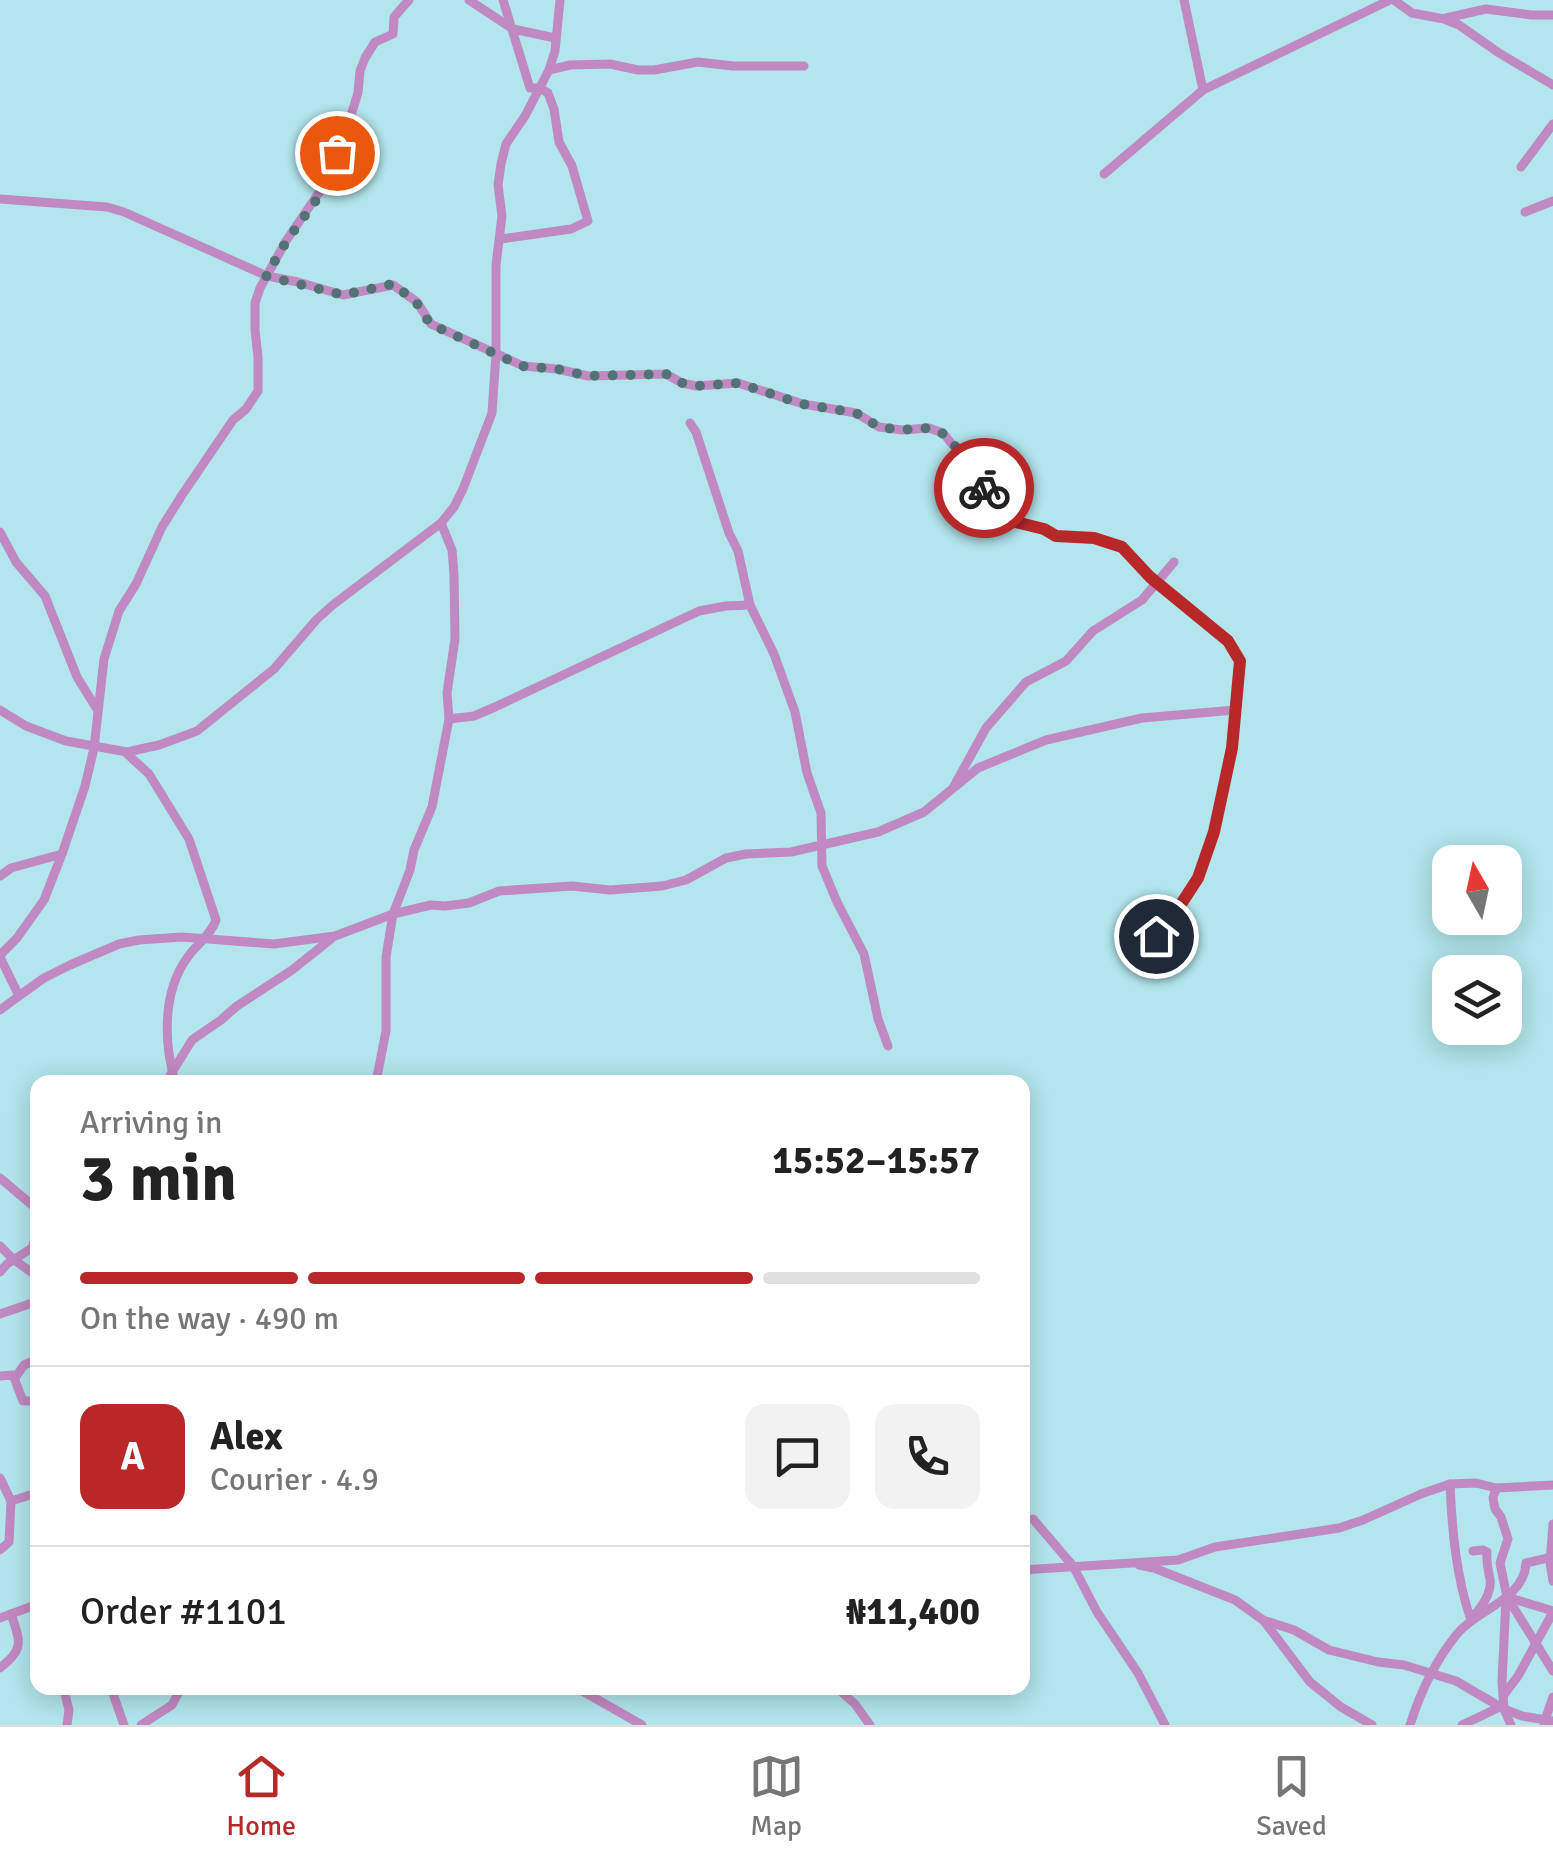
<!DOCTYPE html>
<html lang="en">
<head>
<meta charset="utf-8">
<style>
  body { margin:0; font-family:Signika,sans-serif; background:#f2f2f2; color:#222; height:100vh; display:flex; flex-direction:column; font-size:38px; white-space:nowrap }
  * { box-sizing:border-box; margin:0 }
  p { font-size:32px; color:#767676 }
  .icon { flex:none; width:55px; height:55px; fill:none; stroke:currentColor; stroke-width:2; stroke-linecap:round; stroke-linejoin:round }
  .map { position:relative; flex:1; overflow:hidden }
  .details { position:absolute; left:30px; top:1075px; width:1000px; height:620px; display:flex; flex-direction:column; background:#fff; border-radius:20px; box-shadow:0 5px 25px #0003 }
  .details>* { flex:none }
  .needle { width:65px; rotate:351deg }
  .tools { position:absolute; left:1432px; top:845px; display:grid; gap:20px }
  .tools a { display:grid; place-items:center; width:90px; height:90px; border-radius:20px; background:#fff; box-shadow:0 5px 25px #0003; font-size:50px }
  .pin { position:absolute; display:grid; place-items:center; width:85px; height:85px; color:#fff; margin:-42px; border:5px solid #fff; border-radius:50%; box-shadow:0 2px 10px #0007 }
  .courier { position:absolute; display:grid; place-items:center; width:100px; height:100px; margin:-50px; border:8px solid #b82829; border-radius:50%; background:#fff; color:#222; box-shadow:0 2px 12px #0007 }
  .overview em { font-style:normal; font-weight:800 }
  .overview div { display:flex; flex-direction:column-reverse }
  .overview { display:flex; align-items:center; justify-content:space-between; height:170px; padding:0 50px }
  h1 { font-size:65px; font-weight:800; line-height:75px }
  .bar { display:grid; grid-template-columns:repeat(4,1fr); gap:15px 10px; align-content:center; height:120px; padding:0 50px }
  .bar i { height:12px; border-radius:8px; background:#e0e0e0 }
  .bar .on { background:#b82829 }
  .bar p { grid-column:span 4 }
  .line { display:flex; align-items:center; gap:25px; padding:0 50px; border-top:2px solid #e0e0e0 }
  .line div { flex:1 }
  .round { display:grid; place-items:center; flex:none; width:105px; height:105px; border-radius:20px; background:#f2f2f2 }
  .tabs { display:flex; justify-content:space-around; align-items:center; height:140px; border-top:2px solid #e0e0e0; background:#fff; font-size:28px; color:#767676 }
  .tabs a { display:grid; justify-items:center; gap:5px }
  .tabs .on { color:#b82829 }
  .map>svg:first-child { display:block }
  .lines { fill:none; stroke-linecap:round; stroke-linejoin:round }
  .minor { stroke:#c089c1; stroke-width:9 }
  .done { stroke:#527276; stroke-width:10; stroke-dasharray:0 18 }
  .route { stroke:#b82829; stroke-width:12 }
</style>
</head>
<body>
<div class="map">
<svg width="1553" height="1725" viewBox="0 0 1553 1725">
  <rect width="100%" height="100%" fill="#b2e5ec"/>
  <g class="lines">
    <g class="minor">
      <path d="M469,0L513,29L555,38"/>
      <path d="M1184,0L1203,90"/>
      <path d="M1394,0L1412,13L1444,19L1459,25L1499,53L1553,85"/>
      <path d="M1446,18L1486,9L1531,15H1553"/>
      <path d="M549,70L570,65L610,64L638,70H654L698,62L733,66H804"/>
      <path d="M1521,167L1553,124"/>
      <path d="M1104,174L1203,90L1390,0"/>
      <path d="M0,199L107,207L124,212L267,276L298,282L343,295L393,285L417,302L431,324L523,366L557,369L588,376L666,374L682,383L696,386L738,383L803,404L856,413L879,427L902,430L929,428L943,433L952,444L970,457L995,517L1044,529L1055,536L1094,538L1122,547L1149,577L1228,641L1240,661L1232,748L1214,832L1198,879L1174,915L1138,956"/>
      <path d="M1525,212L1553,201"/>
      <path d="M501,239L571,229L588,221L572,166L559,142L554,109L548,93L539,88H530L503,0"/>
      <path d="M690,423L696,432L729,533L738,551L750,605L774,654L795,712L807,773L821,813L822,866L837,902L864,954L878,1019L888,1046"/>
      <path d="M0,532L16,562L45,596L77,677L98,711"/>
      <path d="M0,710L26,726L66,741L127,752L159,745L197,731L274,669L317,619L334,604L441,523L454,507L463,489L492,413L496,354V265L502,216L498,185L501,164L506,144L525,116L549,70L555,51L560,0"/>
      <path d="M449,719L474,716L495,707L699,611L726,606L750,605"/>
      <path d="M125,752L149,774L189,839L216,920C211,935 196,945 187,958C162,993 164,1043 175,1082"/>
      <path d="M954,786L986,728L1026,682L1066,661L1093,631L1142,600L1174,562"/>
      <path d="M0,876L11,868L62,854"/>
      <path d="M0,955L17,938L44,900L62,854L85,786L94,748L104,659L119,611L136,584L162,527L182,495L233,420L246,409L258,391V357L255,330V303L260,288L286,241L318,194L330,181L358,93L360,71L365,58L375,42L393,34L394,17L409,0"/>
      <path d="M0,957L19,996L0,1010"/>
      <path d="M19,996L44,978L70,965L119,944L139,940L182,937L274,944L335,936L393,914L431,905L445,906L469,903L499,891L572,886L610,890L662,886L686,880L726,858L746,854L791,852L878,832L924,812L978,768L1046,740L1142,718L1235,710"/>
      <path d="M166,1082L192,1040L221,1020L237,1006L292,970L331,939"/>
      <path d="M376,1082L386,1031V957L393,914L410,870L414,850L432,807L449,719L447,693L455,639L454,574L452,550L441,523"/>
      <path d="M0,1178L38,1210"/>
      <path d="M0,1246L13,1259L38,1277"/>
      <path d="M0,1272L7,1264L32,1248L38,1230"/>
      <path d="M0,1314L38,1301"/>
      <path d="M0,1376L13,1375L23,1401H38"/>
      <path d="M15,1378L24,1365L38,1359"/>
      <path d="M0,1478L11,1501L9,1542L0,1550"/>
      <path d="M1450,1484C1452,1529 1456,1577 1471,1620C1480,1608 1492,1595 1490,1579C1488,1569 1486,1563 1487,1552L1483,1550L1473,1551"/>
      <path d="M1496,1488L1493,1498L1495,1509L1501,1517L1508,1539L1500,1563L1507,1597L1553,1671"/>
      <path d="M11,1501L30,1495H38"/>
      <path d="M1033,1519L1073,1566L1097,1612L1138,1673L1165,1725"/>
      <path d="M1553,1524L1550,1563L1553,1581"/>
      <path d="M1139,1565L1154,1568L1235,1600L1263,1620L1294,1630L1329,1650L1378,1662L1404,1665L1456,1681L1504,1709L1522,1716L1553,1721"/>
      <path d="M1022,1570L1178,1560L1215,1547L1339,1528L1363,1520L1421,1494L1450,1484L1476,1483L1496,1488L1553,1485"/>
      <path d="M1507,1597L1553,1611"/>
      <path d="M1506,1600L1502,1681L1504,1709L1511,1725"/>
      <path d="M0,1618L38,1604"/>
      <path d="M1264,1621L1310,1682L1341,1707L1372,1725"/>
      <path d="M0,1668C25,1649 20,1641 11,1614"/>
      <path d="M111,1688L124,1725"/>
      <path d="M577,1688L642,1725"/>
      <path d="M837,1688L855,1704L870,1725"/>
      <path d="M65,1694L69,1710L67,1725"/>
      <path d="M1503,1696L1518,1676L1553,1612"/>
      <path d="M1544,1723L1553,1697"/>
      <path d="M141,1725L172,1705L181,1688"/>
      <path d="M1410,1725C1420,1693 1436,1660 1457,1634C1477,1609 1524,1600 1526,1563L1553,1557"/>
      <path d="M1462,1725L1500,1707"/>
    </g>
  </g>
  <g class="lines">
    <path class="done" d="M337,153L330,181L286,242L266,276L343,295L393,284L416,302L430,324L522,366L557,369L588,376L666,374L682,383L696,386L738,383L802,404L856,413L879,427L902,430L929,428L942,433L952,444L970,457L984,488"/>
    <path class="route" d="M984,488L995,517L1044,529L1056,536L1094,538L1122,547L1150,577L1228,641L1240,661L1232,748L1214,832L1198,878L1174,915L1156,936"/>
  </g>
</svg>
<div class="tools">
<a><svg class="needle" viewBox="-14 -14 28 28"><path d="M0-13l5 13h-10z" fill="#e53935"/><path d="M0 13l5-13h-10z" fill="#767676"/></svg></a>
<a><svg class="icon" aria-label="layers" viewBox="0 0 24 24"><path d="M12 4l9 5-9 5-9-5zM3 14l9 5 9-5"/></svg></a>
</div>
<div class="pin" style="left:337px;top:153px;background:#ea580c"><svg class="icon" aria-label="bag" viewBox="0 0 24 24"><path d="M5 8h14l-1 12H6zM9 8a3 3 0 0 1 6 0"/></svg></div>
<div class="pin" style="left:1156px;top:936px;background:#1f2937"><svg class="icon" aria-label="home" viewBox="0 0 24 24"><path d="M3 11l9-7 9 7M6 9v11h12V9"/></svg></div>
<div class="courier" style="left:984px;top:488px"><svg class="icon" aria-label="bike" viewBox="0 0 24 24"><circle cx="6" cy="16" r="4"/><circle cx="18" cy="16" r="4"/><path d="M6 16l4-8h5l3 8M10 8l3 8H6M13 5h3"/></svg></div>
<section class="details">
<div class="overview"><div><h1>3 min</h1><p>Arriving in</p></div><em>15:52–15:57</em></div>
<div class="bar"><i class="on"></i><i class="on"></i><i class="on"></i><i></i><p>On the way · 490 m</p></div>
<div class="line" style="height:180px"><b class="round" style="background:#b82829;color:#fff">A</b><div><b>Alex</b><p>Courier · 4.9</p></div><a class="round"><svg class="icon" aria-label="chat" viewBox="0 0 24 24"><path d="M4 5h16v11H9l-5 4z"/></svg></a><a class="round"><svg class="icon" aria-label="phone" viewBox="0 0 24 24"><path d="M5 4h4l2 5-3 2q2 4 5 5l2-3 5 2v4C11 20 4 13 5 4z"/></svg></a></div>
<div class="line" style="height:130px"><div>Order #1101</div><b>₦11,400</b></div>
</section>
</div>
<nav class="tabs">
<a class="on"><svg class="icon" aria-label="home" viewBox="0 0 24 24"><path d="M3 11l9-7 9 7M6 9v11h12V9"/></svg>Home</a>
<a><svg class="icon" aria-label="map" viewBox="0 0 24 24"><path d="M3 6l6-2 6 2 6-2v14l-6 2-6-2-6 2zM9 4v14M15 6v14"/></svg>Map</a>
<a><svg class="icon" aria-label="saved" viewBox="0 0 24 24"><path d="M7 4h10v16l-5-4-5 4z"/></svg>Saved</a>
</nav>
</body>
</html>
